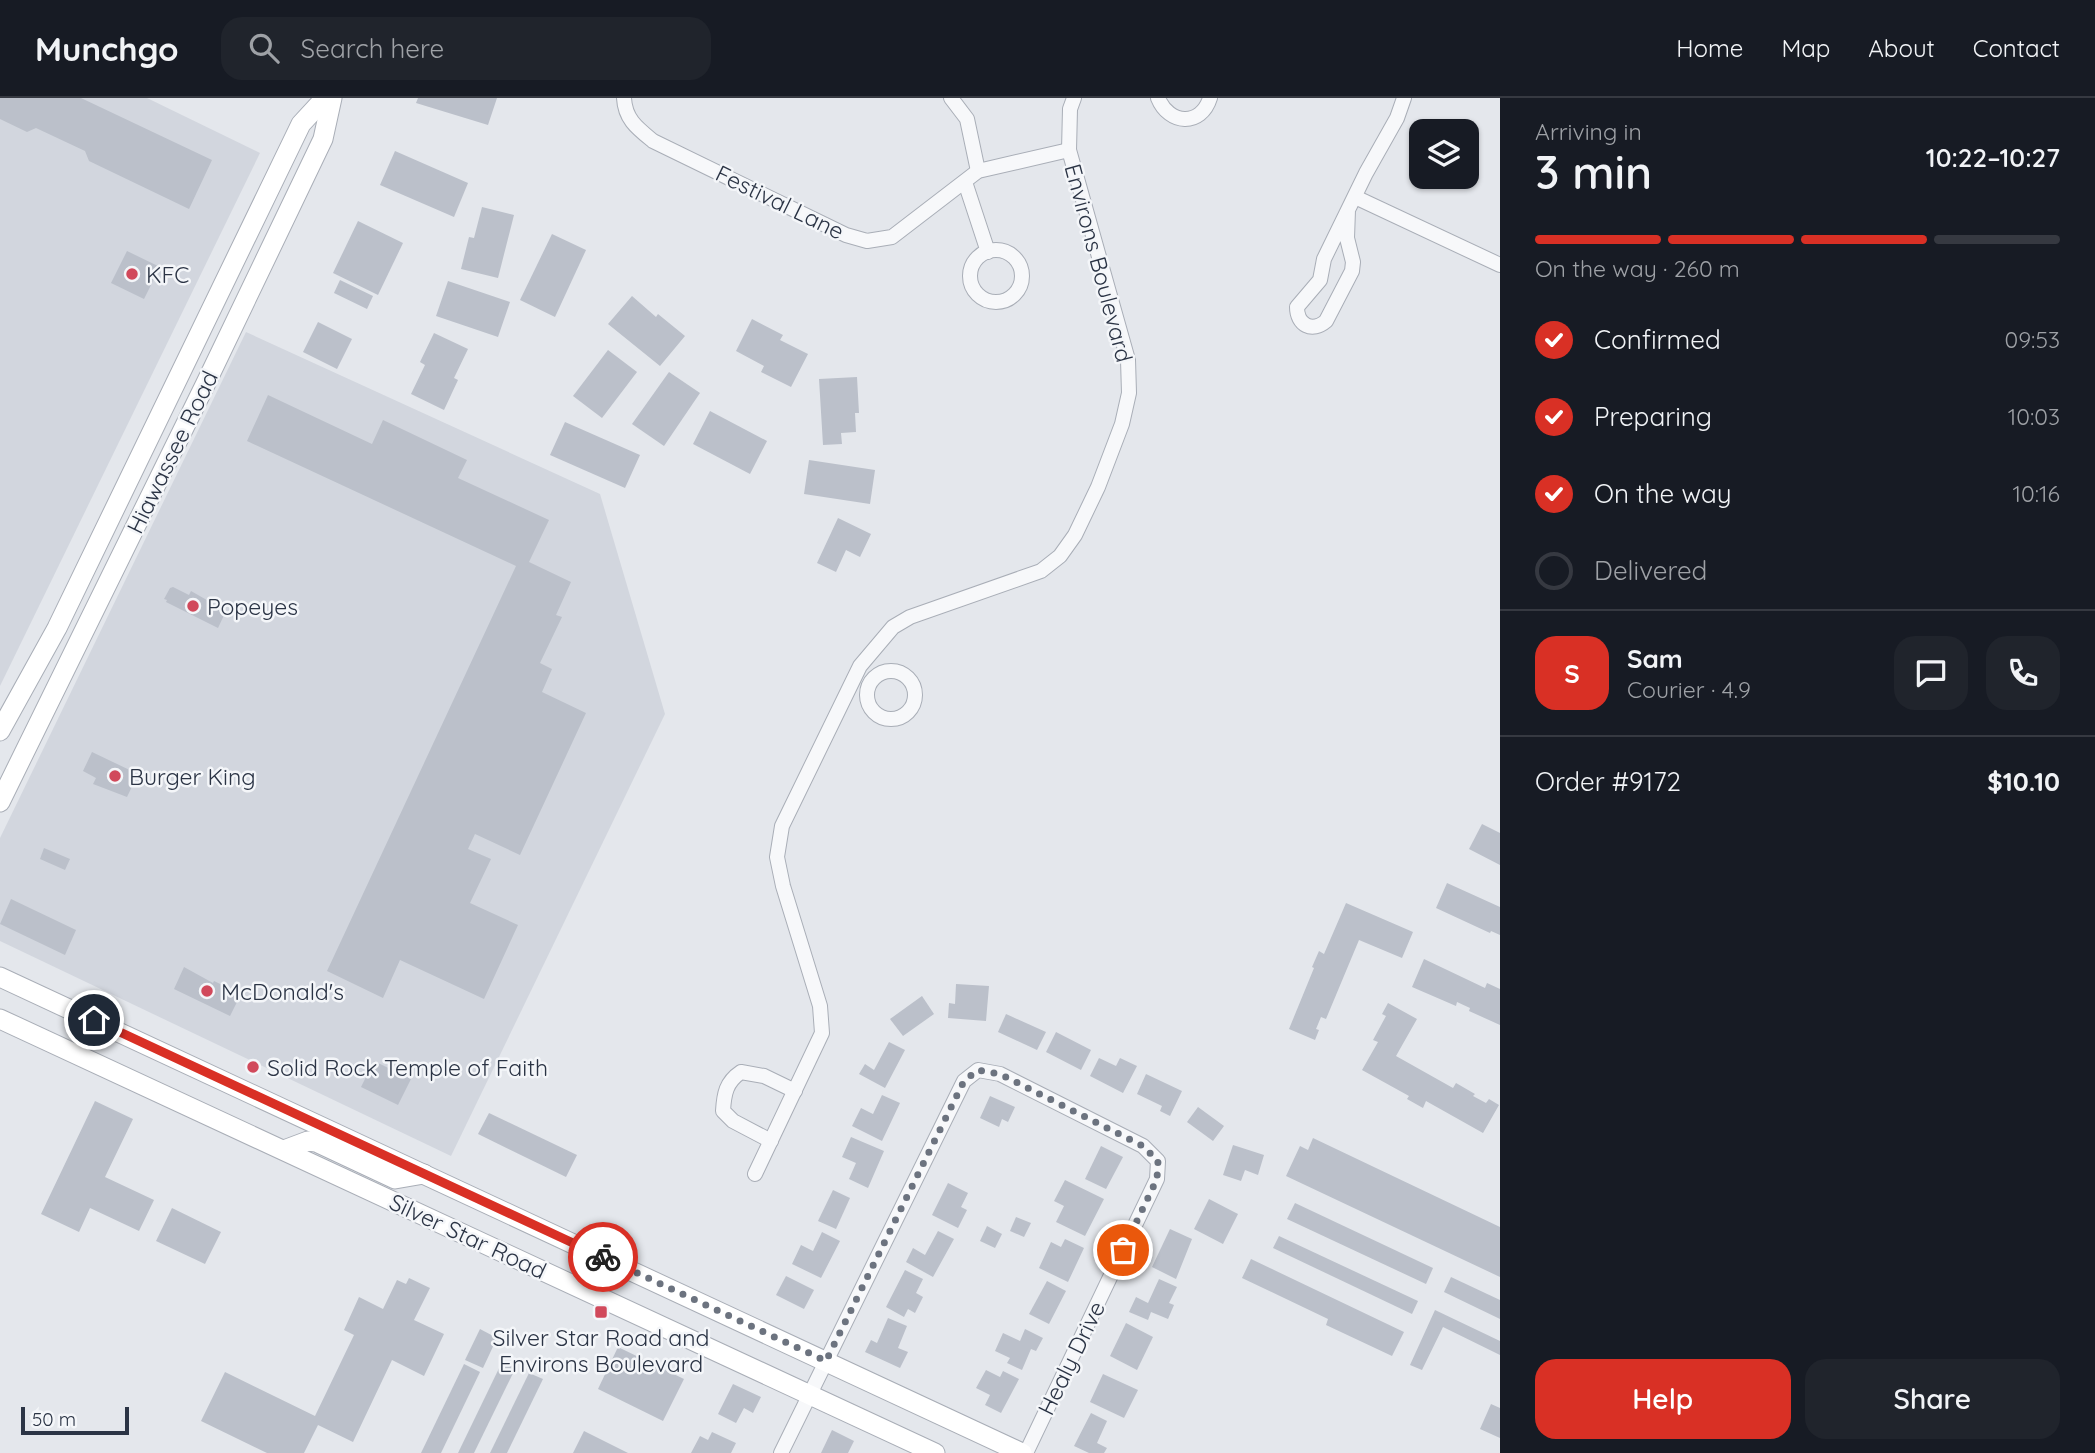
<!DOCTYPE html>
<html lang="en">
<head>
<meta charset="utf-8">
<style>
  body { margin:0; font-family:Quicksand,sans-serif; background:#20242c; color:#f1f3f6; height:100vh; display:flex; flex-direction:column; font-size:26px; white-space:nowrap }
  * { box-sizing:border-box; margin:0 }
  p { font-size:23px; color:#9ea1a6 }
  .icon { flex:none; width:38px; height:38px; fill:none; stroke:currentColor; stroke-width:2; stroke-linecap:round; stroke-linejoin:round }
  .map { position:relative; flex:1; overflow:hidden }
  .drawer { display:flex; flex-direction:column; background:#171b24; width:595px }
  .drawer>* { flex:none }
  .controls { position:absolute; left:1409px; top:21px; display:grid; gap:14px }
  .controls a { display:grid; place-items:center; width:70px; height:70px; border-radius:14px; background:#171b24; box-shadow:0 2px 5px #0004; font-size:35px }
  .scale { position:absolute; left:21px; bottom:18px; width:108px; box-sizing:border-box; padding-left:7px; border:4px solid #2b3445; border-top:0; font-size:19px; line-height:24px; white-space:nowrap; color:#2b3445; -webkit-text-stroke:5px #f4f6f9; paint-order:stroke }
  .pin { position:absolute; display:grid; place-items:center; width:60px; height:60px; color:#fff; margin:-30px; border:4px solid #fff; border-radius:50%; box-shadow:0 2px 7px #0007 }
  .courier { position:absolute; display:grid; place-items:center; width:70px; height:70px; margin:-35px; border:5px solid #d93025; border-radius:50%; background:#fff; color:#222; box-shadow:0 2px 9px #0007 }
  .overview em { font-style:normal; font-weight:600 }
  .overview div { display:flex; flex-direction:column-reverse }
  .overview { display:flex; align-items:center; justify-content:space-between; height:119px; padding:0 35px }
  h1 { font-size:46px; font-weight:600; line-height:52px }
  .bar { display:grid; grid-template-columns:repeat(4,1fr); gap:10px 7px; align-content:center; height:84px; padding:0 35px }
  .bar i { height:9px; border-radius:5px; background:#363941 }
  .bar .on { background:#d93025 }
  .bar p { grid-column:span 4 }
  .line { display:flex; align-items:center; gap:18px; padding:0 35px; border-top:2px solid #363941 }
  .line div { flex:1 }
  .round { display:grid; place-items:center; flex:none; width:74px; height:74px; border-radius:21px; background:#20242c }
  ol { padding:0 35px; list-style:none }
  li { display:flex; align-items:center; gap:21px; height:77px }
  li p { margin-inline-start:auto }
  li .icon { padding:7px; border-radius:50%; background:#d93025; color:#fff; stroke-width:4 }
  li:last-child { color:#9ea1a6 }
  li i { width:38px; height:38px; border:4px solid #363941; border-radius:50% }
  .cta { display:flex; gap:14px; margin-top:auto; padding:14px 35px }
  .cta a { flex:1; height:80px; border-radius:21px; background:#d93025; color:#fff; font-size:28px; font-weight:600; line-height:80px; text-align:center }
  .cta a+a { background:#20242c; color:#f1f3f6 }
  header { display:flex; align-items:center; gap:42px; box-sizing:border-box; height:98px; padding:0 35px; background:#171b24; border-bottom:2px solid #363941 }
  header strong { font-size:33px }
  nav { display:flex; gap:38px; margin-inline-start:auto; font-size:24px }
  .search { width:490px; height:63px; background:#20242c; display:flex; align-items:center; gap:18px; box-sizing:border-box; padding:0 24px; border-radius:21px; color:#9ea1a6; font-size:26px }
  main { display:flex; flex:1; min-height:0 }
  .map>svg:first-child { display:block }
  .built { fill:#d2d6de }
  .building { fill:#bbc0ca }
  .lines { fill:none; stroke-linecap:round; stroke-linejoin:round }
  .street-casing { stroke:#a9aeb7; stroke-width:16 }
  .secondary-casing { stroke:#a9aeb7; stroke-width:21 }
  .street { stroke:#f7f8fa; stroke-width:14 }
  .secondary { stroke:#fff; stroke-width:19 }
  .done { stroke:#6c737f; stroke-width:7; stroke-dasharray:0 12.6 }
  .route { stroke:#d93025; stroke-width:9 }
  .poi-dot { fill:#d1495b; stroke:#f4f6f9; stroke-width:2.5 }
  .labels { text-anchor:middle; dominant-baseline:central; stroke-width:5; stroke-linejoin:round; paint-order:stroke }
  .street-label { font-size:23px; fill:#2b3445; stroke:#f4f6f9 }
  .poi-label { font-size:23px; fill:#2b3445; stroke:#f4f6f9; text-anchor:start }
</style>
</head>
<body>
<header>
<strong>Munchgo</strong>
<div class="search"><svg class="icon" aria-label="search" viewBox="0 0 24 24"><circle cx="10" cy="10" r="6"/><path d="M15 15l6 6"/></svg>Search here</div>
<nav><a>Home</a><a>Map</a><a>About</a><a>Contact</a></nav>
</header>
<main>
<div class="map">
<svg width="1500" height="1355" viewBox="0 0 1500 1355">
  <rect width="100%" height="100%" fill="#e4e7ec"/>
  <g class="built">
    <path d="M0,0H147L260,55L0,588Z"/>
    <path d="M246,234L600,396L665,616L451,1058L0,843V740Z"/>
  </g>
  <g class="building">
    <path d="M0,0H81L212,62L189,111L89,63L85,53L36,30L27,34L0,21Z"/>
    <path d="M418,0H497L488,27L416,5Z"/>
    <path d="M395,53L468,85L454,119L380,87Z"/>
    <path d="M482,109L514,117L498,180L461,171L469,139L474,140Z"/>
    <path d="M358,123L403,145L378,197L333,175Z"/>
    <path d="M552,136L586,152L555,219L520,202Z"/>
    <path d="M127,153L160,169L144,201L111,185Z"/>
    <path d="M340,182L373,198L367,211L334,195Z"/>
    <path d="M448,183L510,204L498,239L436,218Z"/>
    <path d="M632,198L656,219L658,216L685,238L660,268L608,226Z"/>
    <path d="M752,221L783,237L780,242L808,256L791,289L761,274L764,268L736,253Z"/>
    <path d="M318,224L352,241L337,271L303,254Z"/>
    <path d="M434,235L468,251L454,280L458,282L444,312L411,296L425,267L420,264Z"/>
    <path d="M608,252L637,274L602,320L573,298Z"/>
    <path d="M669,274L700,295L664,348L632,326Z"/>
    <path d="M857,279L859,315H855L856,334L841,335L842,346L823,347L819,281Z"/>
    <path d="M268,297L372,346L383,322L467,362L458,380L549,422L529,464L571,484L556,517L562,519L540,565L552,571L542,594L586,615L520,757L475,736L468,751L491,761L470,805L518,827L484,901L400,862L383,900L327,873L516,468L247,343Z"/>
    <path d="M710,313L767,343L750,376L693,346Z"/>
    <path d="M565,324L640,357L625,390L550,357Z"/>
    <path d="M809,362L875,372L870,406L804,396Z"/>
    <path d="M838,420L871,436L860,459L846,452L836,474L817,465Z"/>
    <path d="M173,489L189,497L191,493L226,513L218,530L166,504L167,502L164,501L170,490Z"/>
    <path d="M92,654L138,676L127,699L93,686L96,680L83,673Z"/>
    <path d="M1482,726L1500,735V767L1469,751Z"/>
    <path d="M44,750L70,761L65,772L40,761Z"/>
    <path d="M1447,785L1500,809V837L1491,833L1490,835L1436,810Z"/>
    <path d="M11,801L76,832L65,857L0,826Z"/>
    <path d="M1346,805L1413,834L1402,860L1359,842L1326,921L1321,919L1316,931L1319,932L1315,942L1289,931L1314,870L1312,869L1319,853L1324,856Z"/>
    <path d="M1424,861L1485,890L1487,885L1500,891V927L1469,913L1470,910L1457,904L1456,908L1412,889Z"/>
    <path d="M184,869L213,885L214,883L241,896L230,918L174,891Z"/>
    <path d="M956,886L989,888L986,923L948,920L949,905L955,906Z"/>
    <path d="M922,898L934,916L903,938L890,921Z"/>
    <path d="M1388,905L1417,921L1396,958L1453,990L1456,985L1475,996L1473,998L1486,1005L1489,1001L1499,1007L1483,1035L1426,1003L1423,1010L1407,1001L1409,998L1362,972L1378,944L1373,942L1386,918L1382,916Z"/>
    <path d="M1006,916L1046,934L1037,952L998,934Z"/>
    <path d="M1056,934L1091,952L1081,972L1046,954Z"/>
    <path d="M889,944L905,952L885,990L859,976L865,966L874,972Z"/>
    <path d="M1099,960L1116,968L1120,960L1137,968L1123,995L1090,978Z"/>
    <path d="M374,963L411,981L398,1007L361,989Z"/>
    <path d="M1146,976L1182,993L1170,1018L1160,1013L1162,1008L1137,996Z"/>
    <path d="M882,997L900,1005L882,1043L852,1028L861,1010L873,1016Z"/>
    <path d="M990,998L1015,1009L1008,1024L1002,1021L999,1029L980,1020Z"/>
    <path d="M95,1003L133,1021L105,1079L154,1102L139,1133L90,1110L79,1134L41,1116Z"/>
    <path d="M1198,1009L1224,1028L1213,1043L1187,1024Z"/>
    <path d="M489,1015L577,1057L566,1079L478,1036Z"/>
    <path d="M851,1039L884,1053L868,1090L849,1081L856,1065L842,1059Z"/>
    <path d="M1313,1040L1500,1129V1179L1286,1078L1300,1048L1308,1052Z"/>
    <path d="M1233,1047L1264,1057L1258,1077L1245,1072L1241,1083L1223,1077Z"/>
    <path d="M1101,1048L1123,1059L1106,1091L1085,1081Z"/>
    <path d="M1065,1082L1104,1101L1085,1138L1056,1124L1064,1108L1054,1103Z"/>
    <path d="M948,1085L968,1095L961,1109L967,1112L958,1130L932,1117Z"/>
    <path d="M833,1092L850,1100L836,1131L818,1123Z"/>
    <path d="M1209,1101L1238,1116L1223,1146L1194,1131Z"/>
    <path d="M1295,1105L1433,1170L1426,1186L1287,1121Z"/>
    <path d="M172,1110L221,1134L205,1166L156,1143Z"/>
    <path d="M1016,1119L1031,1125L1024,1139L1010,1133Z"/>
    <path d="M987,1128L1002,1136L995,1150L980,1143Z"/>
    <path d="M1170,1131L1192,1141L1176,1181L1152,1169Z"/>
    <path d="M938,1133L954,1141L933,1179L906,1164L913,1150L925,1157Z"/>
    <path d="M822,1134L840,1143L821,1180L792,1166L801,1147L813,1153Z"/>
    <path d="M1279,1138L1418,1203L1412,1216L1273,1150Z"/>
    <path d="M1065,1141L1084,1150L1068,1184L1039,1170L1051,1144L1061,1149Z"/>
    <path d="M1251,1161L1404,1234L1392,1258L1326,1227L1328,1221L1242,1180Z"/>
    <path d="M905,1172L923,1181L916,1195L923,1199L915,1215L908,1211L904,1219L886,1209Z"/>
    <path d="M786,1178L814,1192L804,1211L776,1197Z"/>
    <path d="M1451,1179L1500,1202V1221L1444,1194Z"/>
    <path d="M409,1180L430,1190L414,1222L444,1236L424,1278L392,1262L353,1344L318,1327L304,1355H267L201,1323L225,1274L315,1318L354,1237L344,1232L359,1199L383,1211L397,1182L406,1186Z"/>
    <path d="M1159,1181L1177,1189L1169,1205L1174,1207L1168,1221L1151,1214L1148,1222L1129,1214L1136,1199L1148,1205Z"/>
    <path d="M1047,1183L1066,1193L1049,1226L1029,1216Z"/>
    <path d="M1435,1212L1500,1243V1257L1443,1229L1422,1272L1410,1267Z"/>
    <path d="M888,1220L907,1228L898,1250L908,1254L900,1270L865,1254L871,1242L877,1245Z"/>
    <path d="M1126,1225L1153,1239L1137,1272L1110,1258Z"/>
    <path d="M480,1231L497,1240L483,1270L465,1262Z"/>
    <path d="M1025,1231L1043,1240L1036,1253L1031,1251L1022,1272L1007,1265L1010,1260L995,1253L1003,1235L1020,1243Z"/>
    <path d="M618,1249L684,1281L663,1323L598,1291Z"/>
    <path d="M503,1262L516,1269L474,1355H458Z"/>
    <path d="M464,1266L480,1274L441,1355H421Z"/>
    <path d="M986,1272L1000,1279L1003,1273L1019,1281L1001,1315L985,1307L990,1297L976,1290Z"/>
    <path d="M529,1275L543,1281L507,1355H490Z"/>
    <path d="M1103,1276L1138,1292L1124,1320L1090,1304Z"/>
    <path d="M733,1286L761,1299L753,1315L744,1310L736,1325L718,1316Z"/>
    <path d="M1491,1306L1500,1310V1340L1480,1331Z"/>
    <path d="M1091,1315L1107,1323L1097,1345L1107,1350L1104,1355H1089L1074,1348Z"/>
    <path d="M832,1332L854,1343L848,1355H821Z"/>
    <path d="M584,1333L628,1355H573Z"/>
    <path d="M712,1334L736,1345L731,1355H691L700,1338L708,1342Z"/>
  </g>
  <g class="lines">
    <defs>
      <g id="street">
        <path d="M624,0C625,21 637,30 653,43L846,137L867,143L892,139L978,73L1069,52"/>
        <path d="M951,0L967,21L978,73"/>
        <path d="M1158,0C1169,27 1201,29 1210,0"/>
        <path d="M965,84L988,154"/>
        <path d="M1355,99L1500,167"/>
        <path d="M1348,112L1347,140L1353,164L1352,173L1326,223C1312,235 1297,227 1297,209L1320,182L1324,161L1366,75L1397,20L1404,0"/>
        <circle cx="996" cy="178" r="26"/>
        <circle cx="891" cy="597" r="24"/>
        <path d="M771,1043L733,1023L723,1013C724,996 726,984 741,974L764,978L795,993"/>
        <path d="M755,1076L822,935L820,908L783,788L777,759L782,728L860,568L893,529L910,519L1041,473L1060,458L1075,437L1098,389L1122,326L1129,295L1128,262L1069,52L1070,11L1074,0"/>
        <path d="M781,1355L964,983L978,972L1000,976L1143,1048L1158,1063L1157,1081L1026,1355"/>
      </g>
      <g id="secondary">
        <path d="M0,633L57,530L301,26L325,0"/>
        <path d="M0,704L205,287L323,41L332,0"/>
        <path d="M0,879L1022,1355"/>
        <path d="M0,921L935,1355"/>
        <path d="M284,1052L308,1043L316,1044L395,1081L424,1076"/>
      </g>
    </defs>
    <use href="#street" class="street-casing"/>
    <use href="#secondary" class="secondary-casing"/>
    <use href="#street" class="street"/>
    <use href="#secondary" class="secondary"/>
  </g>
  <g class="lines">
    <path class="done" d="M603,1159L826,1263L964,983L978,972L1000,976L1143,1048L1158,1063L1157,1081L1123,1152"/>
    <path class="route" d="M94,922L603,1159"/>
  </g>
  <g class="poi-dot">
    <circle cx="132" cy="176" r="7"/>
    <circle cx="193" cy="508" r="7"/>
    <circle cx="115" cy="678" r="7"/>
    <circle cx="207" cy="893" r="7"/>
    <circle cx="253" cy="969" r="7"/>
    <rect x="594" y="1207" width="14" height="14" rx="3.5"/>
  </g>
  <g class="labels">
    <g class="street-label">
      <text transform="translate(780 104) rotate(26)">Festival Lane</text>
      <text transform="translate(1099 165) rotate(75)">Environs Boulevard</text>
      <text transform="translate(172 354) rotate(-64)">Hiawassee Road</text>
      <text transform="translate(468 1138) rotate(25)">Silver Star Road</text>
      <text transform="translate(1071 1260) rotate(-64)">Healy Drive</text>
    </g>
    <g class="poi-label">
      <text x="146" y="176">KFC</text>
      <text x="207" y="508">Popeyes</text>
      <text x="129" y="678">Burger King</text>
      <text x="221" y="893">McDonald's</text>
      <text x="267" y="969">Solid Rock Temple of Faith</text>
      <text x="601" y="1239" text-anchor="middle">Silver Star Road and<tspan x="601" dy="26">Environs Boulevard</tspan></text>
    </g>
  </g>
</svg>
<div class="controls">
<a><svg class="icon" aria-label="layers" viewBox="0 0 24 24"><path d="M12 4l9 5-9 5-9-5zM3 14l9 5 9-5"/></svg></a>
</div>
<div class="scale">50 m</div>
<div class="pin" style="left:1123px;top:1152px;background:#ea580c"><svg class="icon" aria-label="bag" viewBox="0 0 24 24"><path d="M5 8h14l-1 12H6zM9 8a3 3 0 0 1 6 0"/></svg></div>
<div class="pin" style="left:94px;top:922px;background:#1f2937"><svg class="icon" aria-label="home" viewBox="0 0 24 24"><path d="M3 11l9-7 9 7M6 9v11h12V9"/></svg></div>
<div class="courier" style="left:603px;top:1159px"><svg class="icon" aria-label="bike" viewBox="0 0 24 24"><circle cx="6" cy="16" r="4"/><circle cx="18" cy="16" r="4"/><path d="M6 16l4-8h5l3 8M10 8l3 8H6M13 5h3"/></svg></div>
</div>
<section class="drawer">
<div class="overview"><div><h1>3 min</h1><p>Arriving in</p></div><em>10:22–10:27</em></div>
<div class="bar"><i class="on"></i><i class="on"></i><i class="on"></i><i></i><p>On the way · 260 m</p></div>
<ol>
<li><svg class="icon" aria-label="check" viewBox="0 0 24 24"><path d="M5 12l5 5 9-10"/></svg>Confirmed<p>09:53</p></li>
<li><svg class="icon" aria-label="check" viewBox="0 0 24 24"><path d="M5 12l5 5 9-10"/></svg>Preparing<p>10:03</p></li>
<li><svg class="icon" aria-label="check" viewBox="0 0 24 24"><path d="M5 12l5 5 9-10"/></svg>On the way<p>10:16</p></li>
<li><i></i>Delivered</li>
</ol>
<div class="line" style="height:126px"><b class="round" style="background:#d93025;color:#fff">S</b><div><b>Sam</b><p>Courier · 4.9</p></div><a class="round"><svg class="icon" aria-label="chat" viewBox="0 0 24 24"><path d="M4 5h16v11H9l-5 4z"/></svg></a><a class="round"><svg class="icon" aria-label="phone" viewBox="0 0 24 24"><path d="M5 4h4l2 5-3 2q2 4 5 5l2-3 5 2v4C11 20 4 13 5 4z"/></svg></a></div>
<div class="line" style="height:91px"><div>Order #9172</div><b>$10.10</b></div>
<div class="cta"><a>Help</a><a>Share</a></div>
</section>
</main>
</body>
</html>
